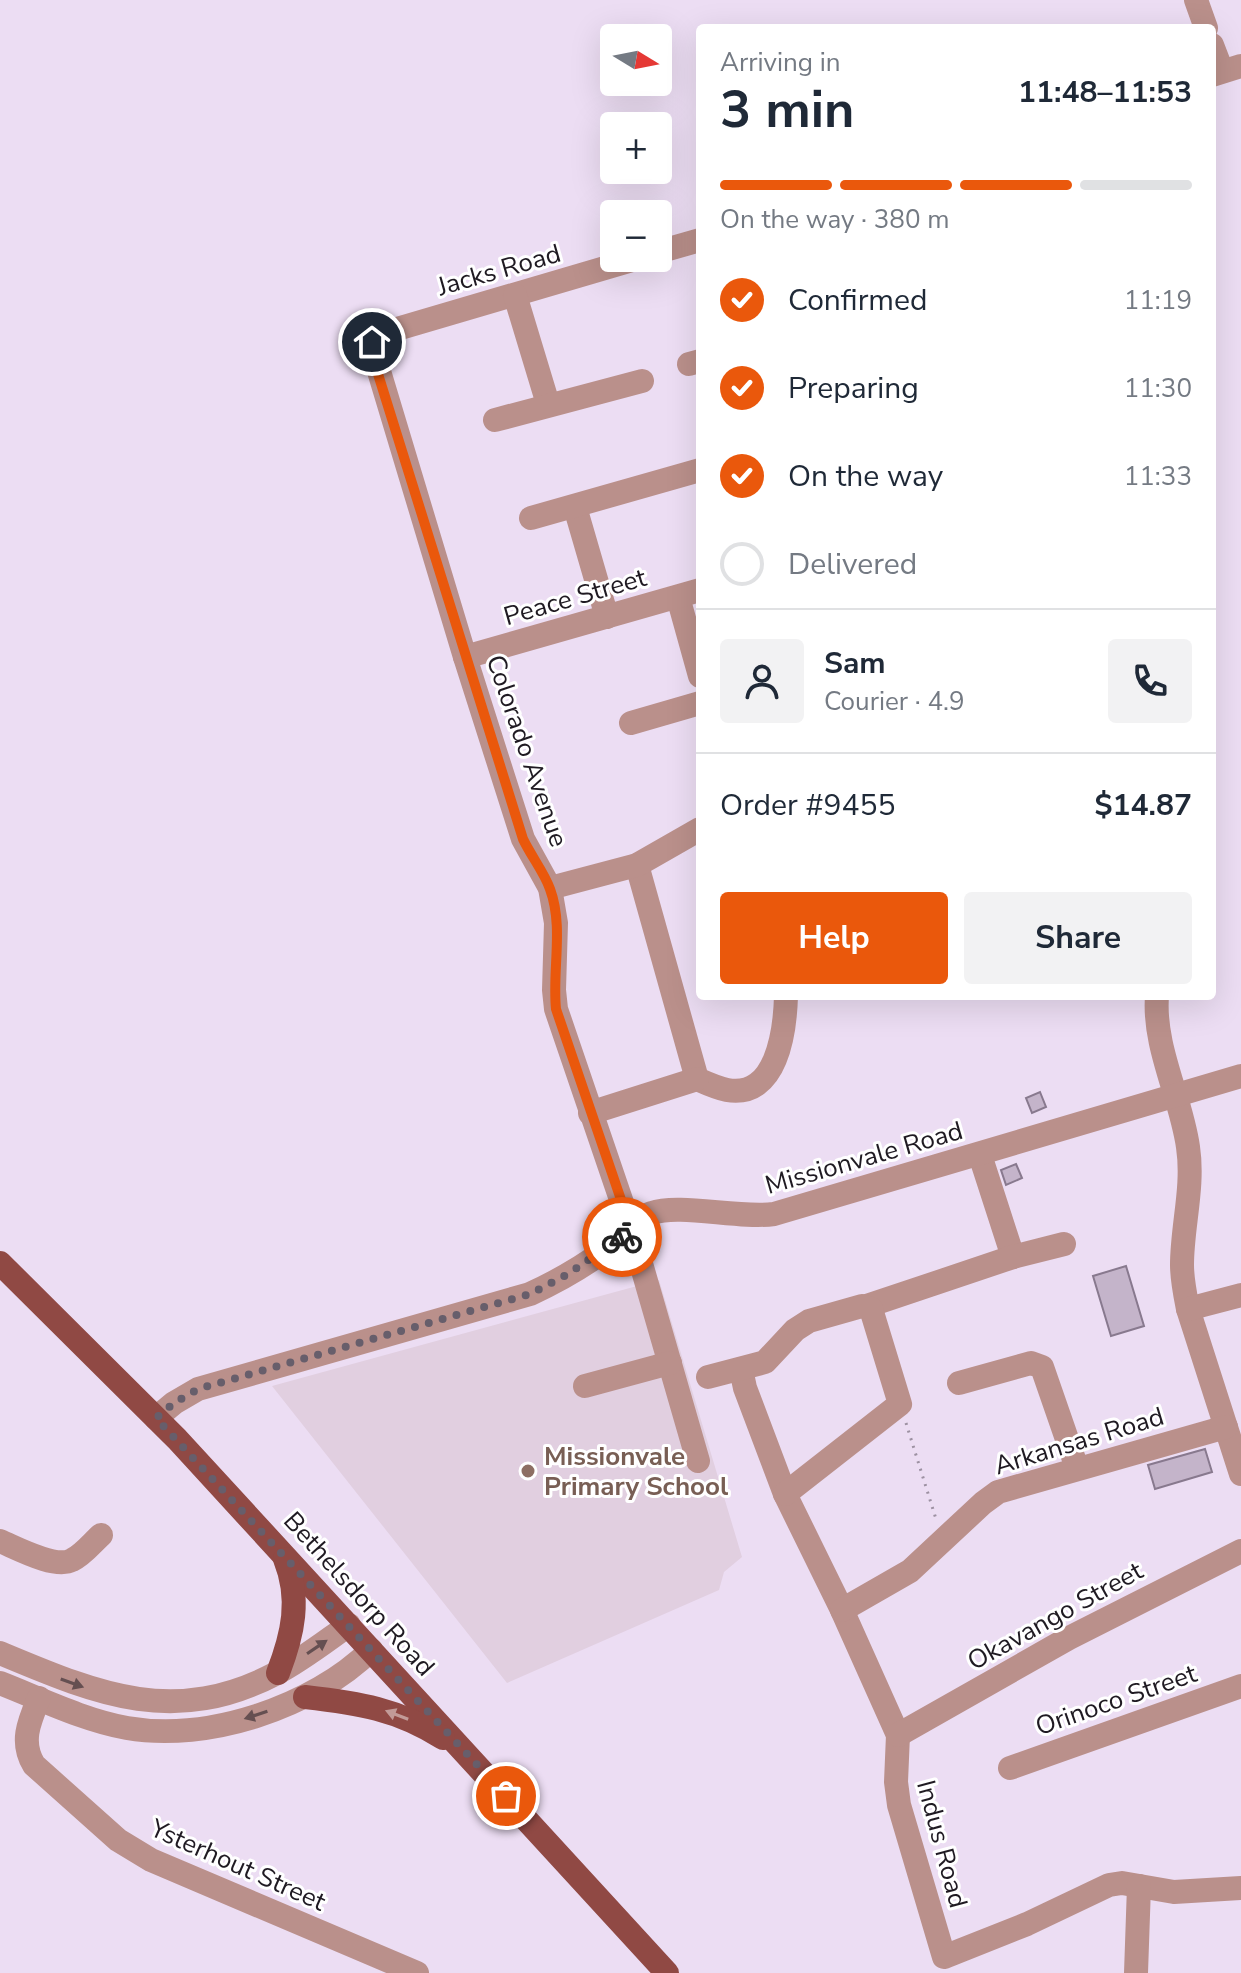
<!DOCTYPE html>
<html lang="en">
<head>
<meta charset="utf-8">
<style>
  body { margin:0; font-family:"Nunito Sans",sans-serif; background:#f2f2f3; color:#1f2937; height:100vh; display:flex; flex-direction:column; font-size:30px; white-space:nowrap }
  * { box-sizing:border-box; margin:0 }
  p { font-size:26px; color:#747a83 }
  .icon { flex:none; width:44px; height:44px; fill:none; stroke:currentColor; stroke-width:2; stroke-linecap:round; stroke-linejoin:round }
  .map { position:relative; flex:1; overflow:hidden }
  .sheet { position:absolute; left:696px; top:24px; width:520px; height:976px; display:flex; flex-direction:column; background:#fff; border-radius:8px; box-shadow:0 8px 32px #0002 }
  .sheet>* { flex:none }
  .needle { width:52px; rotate:100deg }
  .tools { position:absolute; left:600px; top:24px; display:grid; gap:16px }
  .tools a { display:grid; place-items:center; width:72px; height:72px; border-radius:8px; background:#fff; box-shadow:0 8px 32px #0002; font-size:40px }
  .pin { position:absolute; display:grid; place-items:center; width:68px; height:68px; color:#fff; margin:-34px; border:4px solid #fff; border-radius:50%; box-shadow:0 2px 8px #0007 }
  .courier { position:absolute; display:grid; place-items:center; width:80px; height:80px; margin:-40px; border:6px solid #ea580c; border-radius:50%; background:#fff; color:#222; box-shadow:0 2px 10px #0007 }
  .summary em { font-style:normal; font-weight:700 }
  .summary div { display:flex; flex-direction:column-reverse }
  .summary { display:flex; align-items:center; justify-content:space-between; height:136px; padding:0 24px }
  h1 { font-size:52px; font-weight:700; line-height:60px }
  .bar { display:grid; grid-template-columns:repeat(4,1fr); gap:12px 8px; align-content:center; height:96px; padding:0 24px }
  .bar i { height:10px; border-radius:6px; background:#e0e1e3 }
  .bar .active { background:#ea580c }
  .bar p { grid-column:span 4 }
  .line { display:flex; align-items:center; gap:20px; padding:0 24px; border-top:2px solid #e0e1e3 }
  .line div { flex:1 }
  .round { display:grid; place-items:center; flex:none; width:84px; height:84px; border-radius:8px; background:#f2f2f3 }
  ol { padding:0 24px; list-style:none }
  li { display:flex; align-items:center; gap:24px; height:88px }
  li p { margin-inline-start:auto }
  li .icon { padding:8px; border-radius:50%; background:#ea580c; color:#fff; stroke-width:4 }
  li:last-child { color:#747a83 }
  li i { width:44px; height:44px; border:4px solid #e0e1e3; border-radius:50% }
  .cta { display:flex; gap:16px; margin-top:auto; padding:16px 24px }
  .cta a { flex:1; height:92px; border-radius:8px; background:#ea580c; color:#fff; font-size:32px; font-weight:700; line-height:92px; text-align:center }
  .cta a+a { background:#f2f2f3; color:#1f2937 }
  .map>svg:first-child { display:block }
  .education { fill:#e1cfe0 }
  .building { fill:#c4b4ca; stroke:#88798e; stroke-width:2 }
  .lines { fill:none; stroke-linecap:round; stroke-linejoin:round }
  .path { stroke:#9d91a2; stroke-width:3; stroke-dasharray:2 6; stroke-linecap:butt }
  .minor { stroke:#ba908b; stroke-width:24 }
  .major { stroke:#904944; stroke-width:24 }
  .oneway { fill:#654f51 }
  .oneway2 { fill:#c29b98 }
  .done { stroke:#675e6b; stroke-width:8; stroke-dasharray:0 14.4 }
  .route { stroke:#ea580c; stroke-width:10 }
  .education-dot { fill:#8d6e63; stroke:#fff; stroke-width:3 }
  .labels { text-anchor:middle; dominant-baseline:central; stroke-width:6; stroke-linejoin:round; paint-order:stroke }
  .street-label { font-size:26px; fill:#1f1a22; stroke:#fff }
  .education-label { font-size:26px; font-weight:bold; fill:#785e54; stroke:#fff; text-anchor:start }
</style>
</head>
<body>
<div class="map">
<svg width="1241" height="1973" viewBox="0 0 1241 1973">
  <rect width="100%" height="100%" fill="#ecddf3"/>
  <path class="education" d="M659,1280L742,1557L724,1572L719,1590L507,1683L272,1386Z"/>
  <g class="building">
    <path d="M1040,1092L1046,1107L1032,1113L1026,1098Z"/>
    <path d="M1016,1164L1022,1178L1006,1185L1001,1170Z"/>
    <path d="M1126,1266L1144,1326L1111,1336L1093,1276Z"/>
    <path d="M1205,1449L1212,1472L1155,1489L1148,1465Z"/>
  </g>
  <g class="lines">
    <path class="path" d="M906,1423L936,1519"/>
    <g class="minor">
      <path d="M1196,0L1206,28"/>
      <path d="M1212,45L1222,71"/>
      <path d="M1212,75L1241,66"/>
      <path d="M658,252L700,240"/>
      <path d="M639,258L380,334L375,338L372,348L465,657L523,839L550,888L556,923L554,990L556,1009L631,1229L698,1461"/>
      <path d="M515,295L548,404"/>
      <path d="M689,364L700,361"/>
      <path d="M495,420L642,381"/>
      <path d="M575,507L607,617"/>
      <path d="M531,518L700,470"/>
      <path d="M678,597L700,676"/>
      <path d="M465,657L700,590"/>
      <path d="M631,723L700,703"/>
      <path d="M637,865L697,1079C706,1083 717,1088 727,1090C777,1099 785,1031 786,996"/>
      <path d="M550,888L637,865L700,829"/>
      <path d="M1157,996C1153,1047 1181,1097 1188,1147C1194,1187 1182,1226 1182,1265C1182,1280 1185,1294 1188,1309L1241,1474"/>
      <path d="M590,1113L697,1079"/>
      <path d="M980,1155L1013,1257"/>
      <path d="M867,1306L1013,1257L1064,1244"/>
      <path d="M1188,1309L1241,1295"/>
      <path d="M741,1369L745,1388L785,1494L842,1610L898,1735L896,1782L899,1805L944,1957L1027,1924L1109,1885L1122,1883L1174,1892L1241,1888"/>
      <path d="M708,1377L765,1362L795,1330L809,1321L862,1306L871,1309L900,1404L785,1494"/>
      <path d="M959,1383L1031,1363L1042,1367L1077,1468"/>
      <path d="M585,1386L670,1363"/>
      <path d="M156,1418L174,1403L198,1389L530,1294C556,1282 581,1268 604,1251C618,1240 637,1218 652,1213C679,1203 739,1219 774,1214L1241,1076"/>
      <path d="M0,1541C17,1548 55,1569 72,1560C83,1555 92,1543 101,1535"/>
      <path d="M842,1610L910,1571L983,1503L998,1492L1226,1427"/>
      <path d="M0,1653C98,1694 174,1727 277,1673C302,1660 326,1641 349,1625"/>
      <path d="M0,1683C41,1699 83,1720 127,1728C208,1742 313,1707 371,1650"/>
      <path d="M39,1698C29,1722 20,1742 34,1765L118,1840L151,1860L417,1973"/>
      <path d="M898,1735L1069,1638L1241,1551"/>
      <path d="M1010,1768L1241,1686"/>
      <path d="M1136,1973L1139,1886"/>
    </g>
    <g class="major">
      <path d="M0,1263L177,1439L667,1973"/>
      <path d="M278,1673C293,1634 301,1599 285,1559"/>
      <path d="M305,1697C358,1703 398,1709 443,1738"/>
    </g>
  </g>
  <defs><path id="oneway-solid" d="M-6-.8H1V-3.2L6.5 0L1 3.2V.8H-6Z" transform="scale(2)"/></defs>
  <g class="oneway">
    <use href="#oneway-solid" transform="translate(317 1647) rotate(-34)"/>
    <use href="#oneway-solid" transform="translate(72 1683) rotate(20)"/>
    <use href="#oneway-solid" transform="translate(256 1715) rotate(162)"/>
  </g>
  <use class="oneway2" href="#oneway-solid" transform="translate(397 1715) rotate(-159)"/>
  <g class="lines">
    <path class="done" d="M506,1796L156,1418L174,1403L198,1389L530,1294L568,1274L622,1237"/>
    <path class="route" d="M372,342L373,358L523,839C531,856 544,872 550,889C564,927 552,970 556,1009L631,1229L622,1237"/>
  </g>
  <circle class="education-dot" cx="528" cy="1471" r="8"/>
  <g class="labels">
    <g class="street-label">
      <text transform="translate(499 270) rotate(-16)">Jacks Road</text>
      <text transform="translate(575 597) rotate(-16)">Peace Street</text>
      <text transform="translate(527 751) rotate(71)">Colorado Avenue</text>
      <text transform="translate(864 1158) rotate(-16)">Missionvale Road</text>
      <text transform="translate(1079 1441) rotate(-17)">Arkansas Road</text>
      <text transform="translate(359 1594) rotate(48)">Bethelsdorp Road</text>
      <text transform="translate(1055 1616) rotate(-29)">Okavango Street</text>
      <text transform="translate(1116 1700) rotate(-19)">Orinoco Street</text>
      <text transform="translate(942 1844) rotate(75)">Indus Road</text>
      <text transform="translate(238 1865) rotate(24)">Ysterhout Street</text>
    </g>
    <g class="education-label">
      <text x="544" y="1456">Missionvale<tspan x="544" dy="30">Primary School</tspan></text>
    </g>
  </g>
</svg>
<div class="tools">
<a><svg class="needle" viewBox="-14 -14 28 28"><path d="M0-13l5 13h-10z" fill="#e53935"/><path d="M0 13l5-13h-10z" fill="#747a83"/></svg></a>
<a>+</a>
<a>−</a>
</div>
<div class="pin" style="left:506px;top:1796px;background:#ea580c"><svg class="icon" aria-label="bag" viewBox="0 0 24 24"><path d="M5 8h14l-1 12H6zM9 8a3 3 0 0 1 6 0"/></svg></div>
<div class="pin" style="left:372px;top:342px;background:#1f2937"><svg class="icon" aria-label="home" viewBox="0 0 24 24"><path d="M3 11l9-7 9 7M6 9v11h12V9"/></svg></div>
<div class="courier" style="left:622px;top:1237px"><svg class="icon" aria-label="bike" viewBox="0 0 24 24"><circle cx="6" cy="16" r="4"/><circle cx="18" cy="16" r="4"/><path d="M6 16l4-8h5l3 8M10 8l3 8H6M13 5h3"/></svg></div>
<section class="sheet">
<div class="summary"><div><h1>3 min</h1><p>Arriving in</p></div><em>11:48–11:53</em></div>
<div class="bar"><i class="active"></i><i class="active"></i><i class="active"></i><i></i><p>On the way · 380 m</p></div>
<ol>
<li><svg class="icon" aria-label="check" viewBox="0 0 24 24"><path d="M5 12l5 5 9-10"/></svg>Confirmed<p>11:19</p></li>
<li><svg class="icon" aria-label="check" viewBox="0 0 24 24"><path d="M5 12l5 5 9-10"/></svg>Preparing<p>11:30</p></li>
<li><svg class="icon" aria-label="check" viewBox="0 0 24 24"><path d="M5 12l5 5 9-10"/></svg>On the way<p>11:33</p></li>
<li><i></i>Delivered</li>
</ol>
<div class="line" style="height:144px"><a class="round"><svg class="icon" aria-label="person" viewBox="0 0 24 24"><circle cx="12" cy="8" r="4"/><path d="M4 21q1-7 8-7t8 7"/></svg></a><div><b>Sam</b><p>Courier · 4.9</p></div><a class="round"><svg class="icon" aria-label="phone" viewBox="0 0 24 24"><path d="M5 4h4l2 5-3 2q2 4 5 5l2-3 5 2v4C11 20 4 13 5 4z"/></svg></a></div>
<div class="line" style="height:104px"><div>Order #9455</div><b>$14.87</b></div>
<div class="cta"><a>Help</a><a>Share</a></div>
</section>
</div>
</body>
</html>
